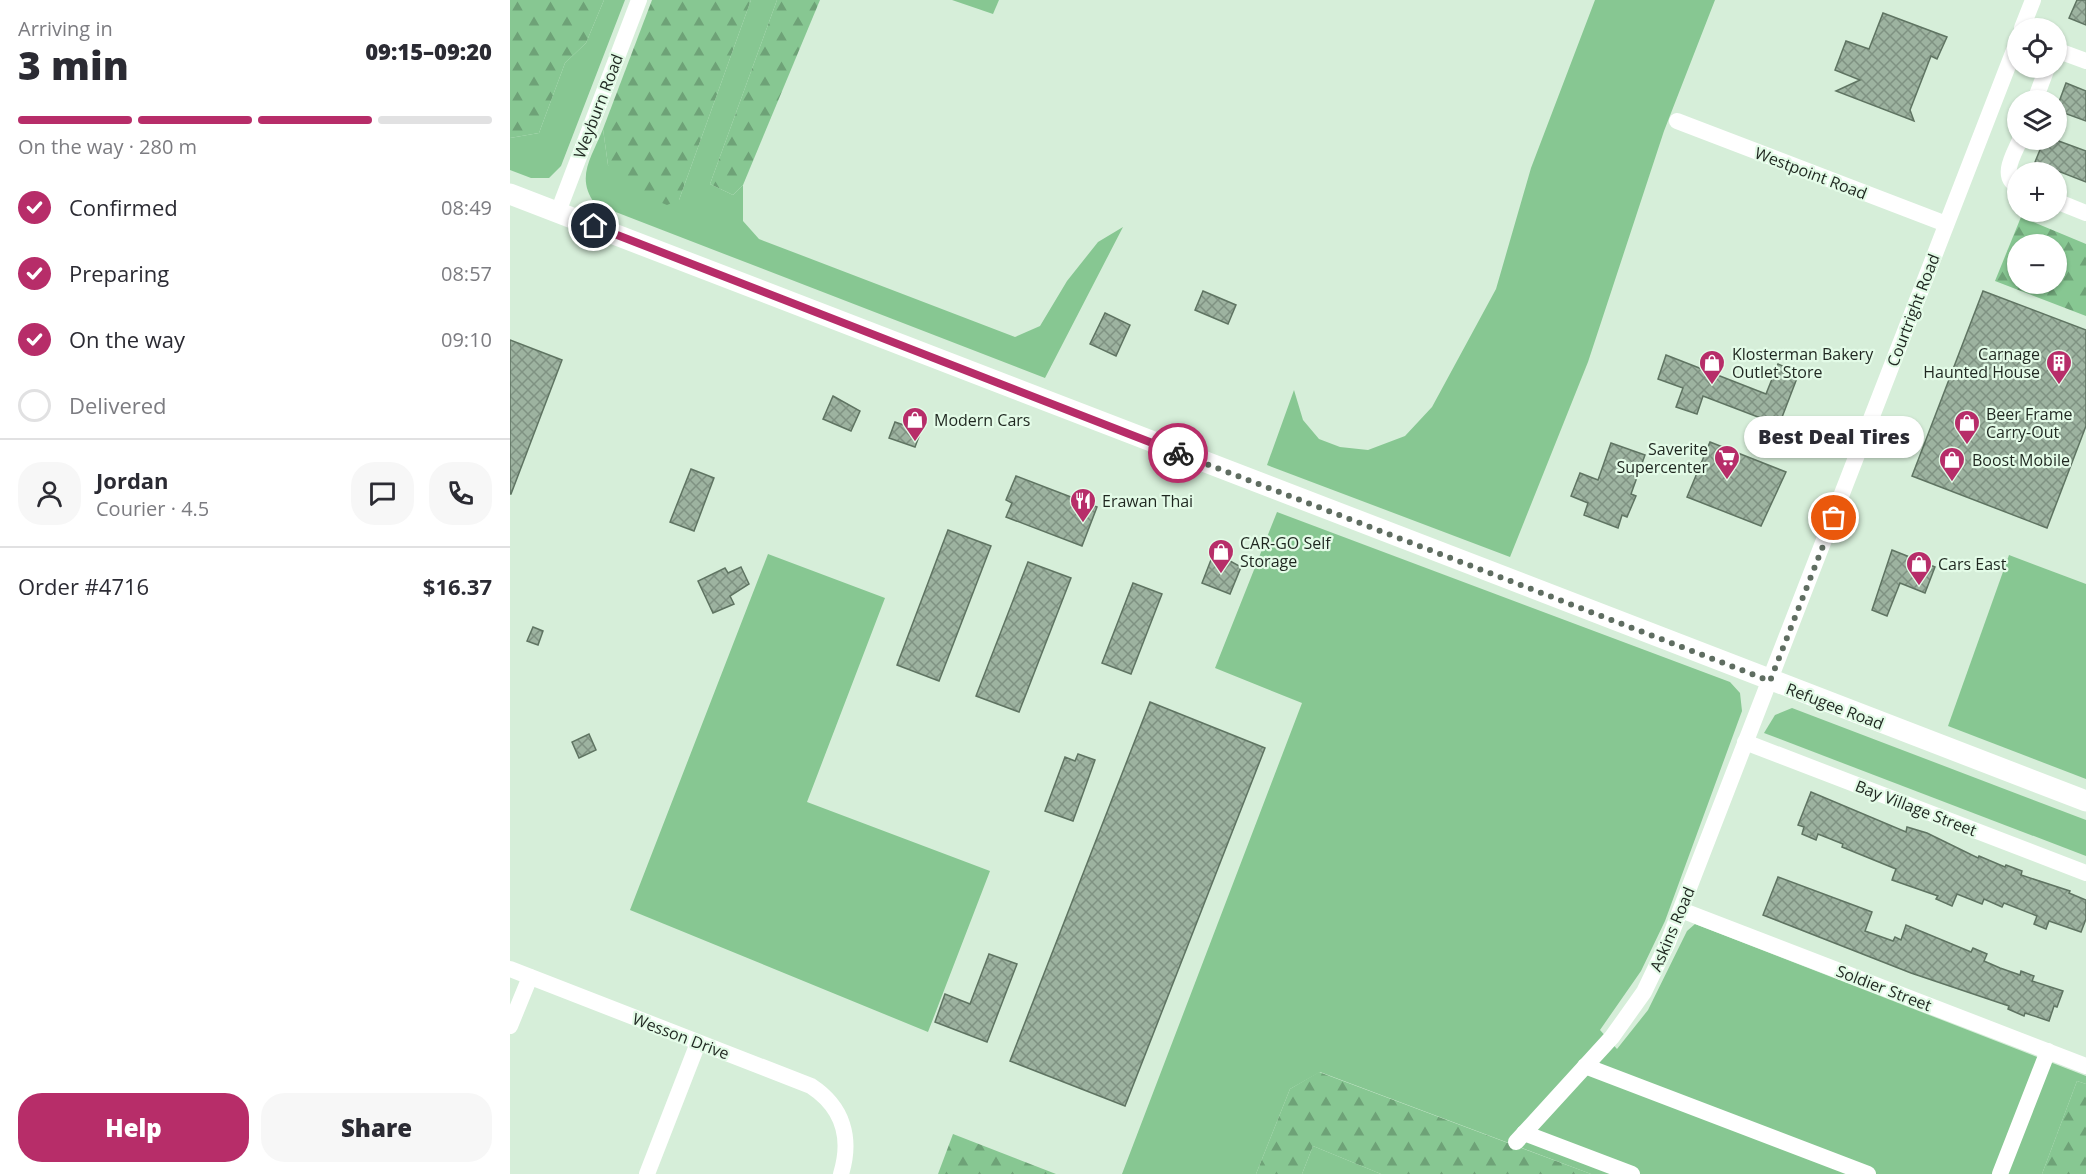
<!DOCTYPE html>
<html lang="en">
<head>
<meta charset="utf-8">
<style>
  body { margin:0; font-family:"Open Sans",sans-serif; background:#f7f7f7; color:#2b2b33; height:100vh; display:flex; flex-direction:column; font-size:22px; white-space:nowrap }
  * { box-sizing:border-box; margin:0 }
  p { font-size:20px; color:#7c7c81 }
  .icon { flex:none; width:33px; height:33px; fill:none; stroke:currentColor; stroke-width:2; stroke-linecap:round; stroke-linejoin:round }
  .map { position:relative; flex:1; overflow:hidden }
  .side { display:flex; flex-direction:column; background:#fff; width:510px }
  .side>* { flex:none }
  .tools { position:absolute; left:1497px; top:18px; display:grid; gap:12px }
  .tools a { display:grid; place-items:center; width:60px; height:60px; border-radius:50%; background:#fff; box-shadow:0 2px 4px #0004; font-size:30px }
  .pin { position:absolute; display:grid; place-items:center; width:51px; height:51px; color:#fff; margin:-26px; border:3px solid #fff; border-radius:50%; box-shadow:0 2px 6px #0007 }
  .courier { position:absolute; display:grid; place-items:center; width:60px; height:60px; margin:-30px; border:4px solid #b72d69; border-radius:50%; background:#fff; color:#222; box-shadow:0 2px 8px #0007 }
  .bubble { position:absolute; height:42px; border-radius:21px; background:#fff; box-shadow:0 2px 4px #0004; font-size:20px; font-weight:800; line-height:42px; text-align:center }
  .summary em { font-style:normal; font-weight:800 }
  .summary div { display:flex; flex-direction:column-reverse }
  .summary { display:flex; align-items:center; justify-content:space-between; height:102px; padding:0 18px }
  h1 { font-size:39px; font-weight:800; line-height:45px }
  .bar { display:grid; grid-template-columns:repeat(4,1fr); gap:9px 6px; align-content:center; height:72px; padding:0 18px }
  .bar i { height:8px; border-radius:4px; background:#e1e1e2 }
  .bar .selected { background:#b72d69 }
  .bar p { grid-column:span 4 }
  .line { display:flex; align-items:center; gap:15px; padding:0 18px; border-top:2px solid #e1e1e2 }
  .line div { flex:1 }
  .round { display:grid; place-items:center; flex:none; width:63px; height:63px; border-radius:24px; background:#f7f7f7 }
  ol { padding:0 18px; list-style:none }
  li { display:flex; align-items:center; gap:18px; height:66px }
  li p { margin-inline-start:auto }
  li .icon { padding:6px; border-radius:50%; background:#b72d69; color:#fff; stroke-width:4 }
  li:last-child { color:#7c7c81 }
  li i { width:33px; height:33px; border:3px solid #e1e1e2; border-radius:50% }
  .button { display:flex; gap:12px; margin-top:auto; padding:12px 18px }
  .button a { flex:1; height:69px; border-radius:24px; background:#b72d69; color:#fff; font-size:24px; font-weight:800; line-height:69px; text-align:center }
  .button a+a { background:#f7f7f7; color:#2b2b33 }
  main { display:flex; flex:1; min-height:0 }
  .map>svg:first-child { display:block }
  .grass { fill:#87c792 }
  .forest { fill:url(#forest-firs); fill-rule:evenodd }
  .building { fill:url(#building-cross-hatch); stroke:#5f7462; stroke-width:1.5 }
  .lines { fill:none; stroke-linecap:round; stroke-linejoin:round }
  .minor { stroke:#fff; stroke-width:16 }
  .major { stroke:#fff; stroke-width:21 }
  .done { stroke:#5f6d61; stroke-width:6; stroke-dasharray:0 10.8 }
  .route { stroke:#b72d69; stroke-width:8 }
  .labels { text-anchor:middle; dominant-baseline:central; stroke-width:4.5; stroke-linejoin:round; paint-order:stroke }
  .street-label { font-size:16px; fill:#1f2720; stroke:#e3fbe7 }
  .poi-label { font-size:16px; fill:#1f2720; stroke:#e3fbe7; text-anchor:start }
</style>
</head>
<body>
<main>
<section class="side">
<div class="summary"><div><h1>3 min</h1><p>Arriving in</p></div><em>09:15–09:20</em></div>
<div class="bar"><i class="selected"></i><i class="selected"></i><i class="selected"></i><i></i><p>On the way · 280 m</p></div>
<ol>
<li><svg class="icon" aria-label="check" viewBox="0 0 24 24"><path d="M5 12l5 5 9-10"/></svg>Confirmed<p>08:49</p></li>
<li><svg class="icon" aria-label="check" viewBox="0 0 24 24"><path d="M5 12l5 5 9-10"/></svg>Preparing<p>08:57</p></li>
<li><svg class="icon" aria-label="check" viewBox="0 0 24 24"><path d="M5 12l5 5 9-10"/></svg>On the way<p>09:10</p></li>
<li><i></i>Delivered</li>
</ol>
<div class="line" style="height:108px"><a class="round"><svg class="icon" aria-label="person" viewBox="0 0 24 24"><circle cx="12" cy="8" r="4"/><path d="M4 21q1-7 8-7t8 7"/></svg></a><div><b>Jordan</b><p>Courier · 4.5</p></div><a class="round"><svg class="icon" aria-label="chat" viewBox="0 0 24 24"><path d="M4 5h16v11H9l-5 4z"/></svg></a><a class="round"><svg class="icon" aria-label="phone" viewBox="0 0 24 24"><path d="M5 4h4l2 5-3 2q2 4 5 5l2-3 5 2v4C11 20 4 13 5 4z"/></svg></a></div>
<div class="line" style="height:78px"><div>Order #4716</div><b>$16.37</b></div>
<div class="button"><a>Help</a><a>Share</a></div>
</section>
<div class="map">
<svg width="1576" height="1174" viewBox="0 0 1576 1174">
  <defs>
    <pattern id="forest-firs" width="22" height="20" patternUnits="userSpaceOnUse" patternTransform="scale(1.5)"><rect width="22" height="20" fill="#87c792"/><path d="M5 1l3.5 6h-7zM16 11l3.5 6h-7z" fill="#6ea277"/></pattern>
    <pattern id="building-cross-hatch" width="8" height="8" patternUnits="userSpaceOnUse" patternTransform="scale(1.5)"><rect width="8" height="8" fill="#9db3a0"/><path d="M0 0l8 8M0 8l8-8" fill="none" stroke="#7f9282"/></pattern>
  </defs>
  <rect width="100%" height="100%" fill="#d6eed9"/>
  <g class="grass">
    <path d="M94,0H115L51,166L39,178H21L0,170V138L29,133L55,63L76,43Z"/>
    <path d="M241,0H267L200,184L223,195L233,185V221L249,239L505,337L530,326L557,281L588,242L613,227L535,378L85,204C65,177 82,157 93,129L98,165L169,200Z"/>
    <path d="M442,0H489L483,14Z"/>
    <path d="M1085,0H1205L1154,131L1078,362L1000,557L757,465L784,390L793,420L809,439L830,447L858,450L895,436L922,407L986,289L1021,168Z"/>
    <path d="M767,512L1220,682L1230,693L1232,711L1155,921L1131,971L1090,1030L1107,1049L1138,1010L1177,931L1185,924L1576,1076V1084L1567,1081L1532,1174H1081L810,1072L780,1089L746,1174H612L792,703L705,668Z"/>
    <path d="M258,554L375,598L297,802L480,871L418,1032L120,910Z"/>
    <path d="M1499,555L1576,584V779L1438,726Z"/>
    <path d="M1282,708L1576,820V856L1254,733L1265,715Z"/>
    <path d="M803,1146L871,1174H792Z"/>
  </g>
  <g class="forest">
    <path d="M0,0H94L76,43L55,63L29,133L0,138Z"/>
    <path d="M142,0H241L169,200L157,205L115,188L98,165L93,129Z"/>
    <path d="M267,0H310L233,185L223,195L200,184Z"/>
    <path d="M1511,217L1576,244V316L1485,281ZM1546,244V284H1508V244Z"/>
    <path d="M809,1072L1081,1174H871L803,1146L792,1174H746L780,1089Z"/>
    <path d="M1567,1081L1576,1084V1174H1532Z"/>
    <path d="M443,1134L546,1174H428Z"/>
  </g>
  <g class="building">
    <path d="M1567,0H1576V25L1559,18Z"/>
    <path d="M1373,13L1437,37L1427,59L1421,56L1400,110L1404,121L1326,91L1350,80L1325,70L1336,41L1359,49Z"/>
    <path d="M1556,83L1576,91V121L1546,110Z"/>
    <path d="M1534,140H1546L1576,151V182L1525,162Z"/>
    <path d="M693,291L726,305L718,324L685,310Z"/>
    <path d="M1473,291L1576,330V426L1537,528L1402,476Z"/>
    <path d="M595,313L620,325L606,356L580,344Z"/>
    <path d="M0,340L52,360L1,494H0Z"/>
    <path d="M1156,355L1256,394L1268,364L1289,373L1269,425L1193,396L1187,414L1166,407L1173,388L1148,379Z"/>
    <path d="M323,396L350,411L341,431L313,419Z"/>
    <path d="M385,422L411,431L405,447L379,438Z"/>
    <path d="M1200,442L1276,472L1251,526L1177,497Z"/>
    <path d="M1101,443L1135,455L1121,494L1126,496L1117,517L1112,515L1108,528L1074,515L1078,503L1061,496L1070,473L1088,480Z"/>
    <path d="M181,469L204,478L184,531L160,522Z"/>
    <path d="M506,476L587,507L572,546L496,517L502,503L496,500Z"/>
    <path d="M438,530L481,546L429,681L387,665Z"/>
    <path d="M1382,550L1425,567L1415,593L1390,583L1377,616L1362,610Z"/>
    <path d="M704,552L731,567L720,594L692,583Z"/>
    <path d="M518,562L561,578L509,712L466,696Z"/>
    <path d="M231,567L239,584L220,596L224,604L203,613L188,581L215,568L218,573Z"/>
    <path d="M623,583L652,594L621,674L592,663Z"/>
    <path d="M23,627L33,631L28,645L17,641Z"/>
    <path d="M640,702L755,748L615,1106L500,1061Z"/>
    <path d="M79,734L86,750L69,758L62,742Z"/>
    <path d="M568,754L585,760L563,821L535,811L555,757L565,761Z"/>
    <path d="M1301,792L1396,832L1397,827L1417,833L1468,858L1469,856L1495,867L1496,865L1512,871L1511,875L1560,891L1559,893L1576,900V919L1571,932L1539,921L1536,929L1524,924L1527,916L1494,903L1492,907L1474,899L1472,904L1447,894L1442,906L1426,899L1428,896L1382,880L1386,869L1332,847L1333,844L1308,834L1306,840L1292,834L1294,827L1288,825Z"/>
    <path d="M1268,877L1362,912L1355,931L1383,941L1385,937L1391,940L1396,925L1461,952L1463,948L1477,954L1474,961L1490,968L1510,975L1511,971L1524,976L1522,981L1553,991L1547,1007L1544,1006L1539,1021L1515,1013L1514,1016L1498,1009L1499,1006L1401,973L1253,915Z"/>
    <path d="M479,954L507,964L477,1042L425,1022L435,994L460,1004Z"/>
  </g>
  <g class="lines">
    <g class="minor">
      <path d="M1512,28L1523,0"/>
      <path d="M1546,50L1576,61"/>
      <path d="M1525,100L1537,68"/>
      <path d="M1167,121L1436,224"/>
      <path d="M1508,186C1489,177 1504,154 1510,140"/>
      <path d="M1546,201L1576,213"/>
      <path d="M48,212L129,0"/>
      <path d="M1235,742L1576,873"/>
      <path d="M1171,910L1576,1066"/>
      <path d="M0,969L301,1086C333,1107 342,1138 331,1174"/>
      <path d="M0,1026L20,977"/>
      <path d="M1075,1066L1358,1174"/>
      <path d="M1014,1133L1122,1174"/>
      <path d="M1006,1142L1102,1037L1134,992L1158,942L1508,40"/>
      <path d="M137,1174L188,1043"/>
      <path d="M1490,1174L1538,1051"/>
    </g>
    <path class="major" d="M0,194L1576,801"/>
  </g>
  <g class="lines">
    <path class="done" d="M668,453L1260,681L1324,518"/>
    <path class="route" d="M84,226L668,453"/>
  </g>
  <defs>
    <symbol id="shop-pin" viewBox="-11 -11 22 30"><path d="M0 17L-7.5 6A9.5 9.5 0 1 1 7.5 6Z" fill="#b72d69" stroke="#e3fbe7"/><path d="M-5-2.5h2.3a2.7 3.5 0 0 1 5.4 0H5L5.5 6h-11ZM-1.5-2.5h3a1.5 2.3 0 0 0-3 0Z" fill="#fff"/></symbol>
    <symbol id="building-pin" viewBox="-11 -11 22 30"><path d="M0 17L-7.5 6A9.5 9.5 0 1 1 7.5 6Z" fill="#b72d69" stroke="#e3fbe7"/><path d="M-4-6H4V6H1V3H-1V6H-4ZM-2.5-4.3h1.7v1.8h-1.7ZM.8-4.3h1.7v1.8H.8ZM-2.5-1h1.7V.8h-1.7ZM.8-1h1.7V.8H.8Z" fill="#fff"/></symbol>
    <symbol id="supermarket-pin" viewBox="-11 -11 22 30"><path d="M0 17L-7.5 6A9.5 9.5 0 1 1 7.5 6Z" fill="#b72d69" stroke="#e3fbe7"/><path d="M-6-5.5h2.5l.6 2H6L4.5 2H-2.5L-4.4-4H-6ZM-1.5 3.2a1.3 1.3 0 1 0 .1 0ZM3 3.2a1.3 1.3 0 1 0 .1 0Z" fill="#fff"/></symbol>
    <symbol id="restaurant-pin" viewBox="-11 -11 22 30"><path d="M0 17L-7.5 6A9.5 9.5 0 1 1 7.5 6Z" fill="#b72d69" stroke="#e3fbe7"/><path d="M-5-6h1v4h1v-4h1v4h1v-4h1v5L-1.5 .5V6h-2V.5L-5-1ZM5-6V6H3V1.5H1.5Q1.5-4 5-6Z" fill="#fff"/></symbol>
  </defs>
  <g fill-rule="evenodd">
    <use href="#shop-pin" x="1187" y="348" width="30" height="40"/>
    <use href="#building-pin" x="1534" y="348" width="30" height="40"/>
    <use href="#shop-pin" x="390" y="405" width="30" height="40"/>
    <use href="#shop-pin" x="1442" y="408" width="30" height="40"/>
    <use href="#supermarket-pin" x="1202" y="443" width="30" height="40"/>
    <use href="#shop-pin" x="1427" y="445" width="30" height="40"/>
    <use href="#restaurant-pin" x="558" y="486" width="30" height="40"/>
    <use href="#shop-pin" x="696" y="537" width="30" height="40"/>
    <use href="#shop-pin" x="1394" y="549" width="30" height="40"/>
  </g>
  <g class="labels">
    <g class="street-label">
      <text transform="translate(88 106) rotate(-69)">Weyburn Road</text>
      <text transform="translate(1301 173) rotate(21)">Westpoint Road</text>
      <text transform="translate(1403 310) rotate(-69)">Courtright Road</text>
      <text transform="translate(1325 706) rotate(21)">Refugee Road</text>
      <text transform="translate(1406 808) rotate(21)">Bay Village Street</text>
      <text transform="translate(1162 929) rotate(-67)">Askins Road</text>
      <text transform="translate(1374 988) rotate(21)">Soldier Street</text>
      <text transform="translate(171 1036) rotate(21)">Wesson Drive</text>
    </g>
    <g class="poi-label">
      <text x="1222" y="354">Klosterman Bakery<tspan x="1222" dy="18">Outlet Store</tspan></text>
      <text x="1530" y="354" text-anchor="end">Carnage<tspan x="1530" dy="18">Haunted House</tspan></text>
      <text x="1476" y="414">Beer Frame<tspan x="1476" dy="18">Carry-Out</tspan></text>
      <text x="424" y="420">Modern Cars</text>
      <text x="1198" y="449" text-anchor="end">Saverite<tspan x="1198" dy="18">Supercenter</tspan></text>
      <text x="1462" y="460">Boost Mobile</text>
      <text x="592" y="501">Erawan Thai</text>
      <text x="730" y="543">CAR-GO Self<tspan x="730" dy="18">Storage</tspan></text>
      <text x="1428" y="564">Cars East</text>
    </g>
  </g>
</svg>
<div class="tools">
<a><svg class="icon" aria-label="locate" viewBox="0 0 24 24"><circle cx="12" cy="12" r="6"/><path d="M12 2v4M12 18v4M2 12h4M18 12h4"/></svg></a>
<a><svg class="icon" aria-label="layers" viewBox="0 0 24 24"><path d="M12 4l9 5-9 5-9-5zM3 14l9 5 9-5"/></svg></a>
<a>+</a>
<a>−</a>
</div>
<div class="pin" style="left:1324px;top:518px;background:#ea580c"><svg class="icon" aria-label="bag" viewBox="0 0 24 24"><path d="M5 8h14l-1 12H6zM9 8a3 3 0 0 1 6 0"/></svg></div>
<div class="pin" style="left:84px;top:226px;background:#1f2937"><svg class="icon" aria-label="home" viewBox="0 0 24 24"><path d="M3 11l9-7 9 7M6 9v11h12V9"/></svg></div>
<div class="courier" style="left:668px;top:453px"><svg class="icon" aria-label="bike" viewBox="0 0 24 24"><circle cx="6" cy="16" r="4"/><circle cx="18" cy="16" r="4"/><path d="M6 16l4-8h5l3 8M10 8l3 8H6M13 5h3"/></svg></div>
<div class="bubble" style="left:1234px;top:416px;width:180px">Best Deal Tires</div>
</div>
</main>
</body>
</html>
